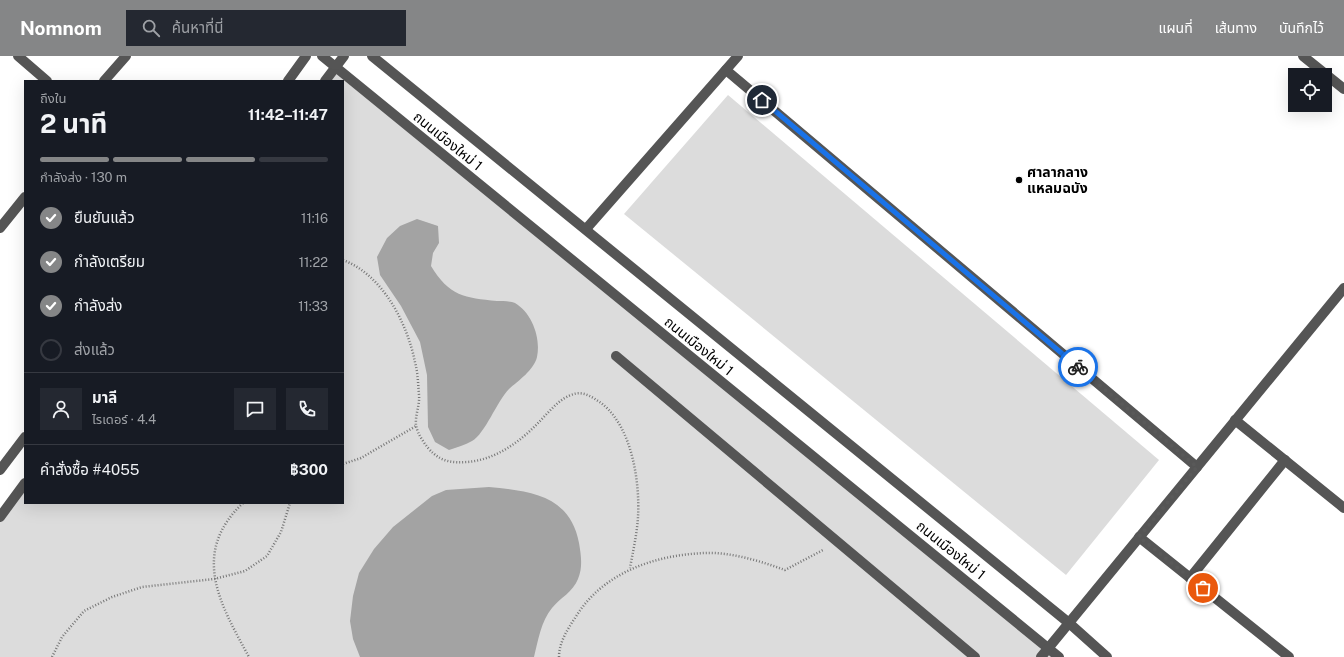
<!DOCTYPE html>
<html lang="th">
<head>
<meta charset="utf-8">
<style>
  body { margin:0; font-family:"Public Sans","Noto Sans Thai",sans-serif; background:#242831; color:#f1f3f6; height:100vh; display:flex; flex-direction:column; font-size:15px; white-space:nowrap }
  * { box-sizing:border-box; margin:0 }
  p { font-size:13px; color:#9ea1a6 }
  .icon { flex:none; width:22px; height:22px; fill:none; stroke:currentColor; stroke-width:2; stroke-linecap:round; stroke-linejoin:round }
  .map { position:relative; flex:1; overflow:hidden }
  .drawer { position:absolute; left:24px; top:24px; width:320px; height:424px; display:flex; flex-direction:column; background:#171b24; border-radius:0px; box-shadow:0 4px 16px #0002 }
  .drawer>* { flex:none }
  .tools { position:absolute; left:1288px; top:12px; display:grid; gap:8px }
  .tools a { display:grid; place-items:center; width:44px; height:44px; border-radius:0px; background:#171b24; box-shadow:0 4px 16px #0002; font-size:20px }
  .pin { position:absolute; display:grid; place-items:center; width:34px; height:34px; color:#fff; margin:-17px; border:2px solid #fff; border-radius:50%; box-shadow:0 1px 4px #0007 }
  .courier { position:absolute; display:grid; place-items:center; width:40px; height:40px; margin:-20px; border:3px solid #1a73e8; border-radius:50%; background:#fff; color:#222; box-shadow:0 1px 5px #0007 }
  .headline em { font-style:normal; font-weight:700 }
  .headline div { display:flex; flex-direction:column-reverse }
  .headline { display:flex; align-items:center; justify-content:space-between; height:68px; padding:0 16px }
  h1 { font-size:26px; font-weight:700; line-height:30px }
  .bar { display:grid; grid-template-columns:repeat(4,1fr); gap:6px 4px; align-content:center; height:48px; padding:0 16px }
  .bar i { height:5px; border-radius:3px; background:#363941 }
  .bar .active { background:#858687 }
  .bar p { grid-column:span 4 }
  .line { display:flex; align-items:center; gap:10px; padding:0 16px; border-top:1px solid #363941 }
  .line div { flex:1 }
  .round { display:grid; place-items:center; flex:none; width:42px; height:42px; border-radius:0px; background:#242831 }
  ol { padding:0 16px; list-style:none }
  li { display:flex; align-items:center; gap:12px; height:44px }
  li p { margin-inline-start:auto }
  li .icon { padding:4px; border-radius:50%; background:#858687; color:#fff; stroke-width:4 }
  li:last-child { color:#9ea1a6 }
  li i { width:22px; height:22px; border:2px solid #363941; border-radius:50% }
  header { display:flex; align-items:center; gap:24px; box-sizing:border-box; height:56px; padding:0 20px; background:#858687; color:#fff }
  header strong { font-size:19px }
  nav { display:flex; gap:22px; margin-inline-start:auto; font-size:14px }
  .search { width:280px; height:36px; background:#242831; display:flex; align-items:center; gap:10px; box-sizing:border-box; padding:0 14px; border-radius:0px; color:#9ea1a6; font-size:15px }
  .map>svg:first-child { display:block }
  .green { fill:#dcdcdc }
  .water { fill:#a3a3a3 }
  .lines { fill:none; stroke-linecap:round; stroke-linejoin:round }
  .path { stroke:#777; stroke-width:2.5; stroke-dasharray:1 2; stroke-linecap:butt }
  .minor { stroke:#555; stroke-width:10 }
  .done { stroke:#595959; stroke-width:4; stroke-dasharray:0 7.2 }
  .route { stroke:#1a73e8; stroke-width:5 }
  .poi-dot { fill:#000; stroke:#fff; stroke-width:1.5 }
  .labels { text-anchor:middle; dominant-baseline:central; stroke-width:3.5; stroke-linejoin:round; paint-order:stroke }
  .street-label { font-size:14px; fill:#000; stroke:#fff }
  .poi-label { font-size:14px; font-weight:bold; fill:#000; stroke:#fff; text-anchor:start }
</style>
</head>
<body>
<header>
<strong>Nomnom</strong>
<div class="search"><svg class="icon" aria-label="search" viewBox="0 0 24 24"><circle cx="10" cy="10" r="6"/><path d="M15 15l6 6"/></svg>ค้นหาที่นี่</div>
<nav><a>แผนที่</a><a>เส้นทาง</a><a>บันทึกไว้</a></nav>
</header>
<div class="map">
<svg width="1344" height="601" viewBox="0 0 1344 601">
  <rect width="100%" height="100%" fill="#fff"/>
  <g class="green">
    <path d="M335,11L1059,601H0V465L25,431V447H343V25H325Z"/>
    <path d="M728,39L1159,404L1066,519L624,158Z"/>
  </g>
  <g class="water">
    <path d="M417,163L438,170L439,187L433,197L431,210C449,240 465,242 497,245C502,245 511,245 515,247C532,257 541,282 537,301C534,314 518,325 509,333C497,345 485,378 472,385C465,389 457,391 449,394L435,386L428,371L427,319L420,286L401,250L380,219L377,201L387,182L400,170Z"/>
    <path d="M489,431C530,435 570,439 579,487C581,499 583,511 578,523C573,536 560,542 552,552C541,565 538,585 534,601H360L353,583L350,565L353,540L359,517L374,493L393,471L432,440L446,434Z"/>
  </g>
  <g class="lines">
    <g class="path">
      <path d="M343,204C383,219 407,267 415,306C418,317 418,328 419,339C420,349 415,359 416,369C417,378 427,392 433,397C443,406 454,407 467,406C495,404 520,386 539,366C549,356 558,344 571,339C583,334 592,341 601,347C632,370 640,426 638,461C637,478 633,495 630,512"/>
      <path d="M343,408L361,402L416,370"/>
      <path d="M243,447C190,497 220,548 249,601"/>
      <path d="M52,601L62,581L84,555L112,541L142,531L214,523L245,515L267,500L281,476L290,447"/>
      <path d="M559,601C559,587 567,574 575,562C602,517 654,499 705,497C731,496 760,505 785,514L823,494"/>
    </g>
    <g class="minor">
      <path d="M18,0L47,25"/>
      <path d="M322,0L1059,601"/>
      <path d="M372,0L1069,567L1107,601"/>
      <path d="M1303,0L1344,33"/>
      <path d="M726,14L1197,411"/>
      <path d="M104,25L126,0"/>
      <path d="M288,25L306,0"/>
      <path d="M325,25L344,0"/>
      <path d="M0,172L25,141"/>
      <path d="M586,173L738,0"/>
      <path d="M616,300L975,601"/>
      <path d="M1235,364L1344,452"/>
      <path d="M0,414L25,381"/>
      <path d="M0,461L25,427"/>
      <path d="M1139,481L1289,601"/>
      <path d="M1190,522L1285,404"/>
      <path d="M1041,601L1344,232"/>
    </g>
  </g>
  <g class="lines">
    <path class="done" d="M1078,311L1197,411L1139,481L1203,532"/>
    <path class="route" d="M762,44L1078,311"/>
  </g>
  <circle class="poi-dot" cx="1019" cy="124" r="4"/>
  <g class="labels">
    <g class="street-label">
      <text transform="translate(448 85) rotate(39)">ถนนเมืองใหม่ 1</text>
      <text transform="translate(699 290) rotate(39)">ถนนเมืองใหม่ 1</text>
      <text transform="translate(951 494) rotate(39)">ถนนเมืองใหม่ 1</text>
    </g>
    <g class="poi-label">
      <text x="1027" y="116">ศาลากลาง<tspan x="1027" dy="16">แหลมฉบัง</tspan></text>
    </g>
  </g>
</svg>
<div class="tools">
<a><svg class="icon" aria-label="locate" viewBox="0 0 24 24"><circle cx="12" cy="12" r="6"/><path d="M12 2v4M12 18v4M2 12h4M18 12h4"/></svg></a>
</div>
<div class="pin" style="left:1203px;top:532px;background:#ea580c"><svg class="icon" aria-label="bag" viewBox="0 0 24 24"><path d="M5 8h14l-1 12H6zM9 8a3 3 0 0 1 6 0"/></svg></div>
<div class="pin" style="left:762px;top:44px;background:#1f2937"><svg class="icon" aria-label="home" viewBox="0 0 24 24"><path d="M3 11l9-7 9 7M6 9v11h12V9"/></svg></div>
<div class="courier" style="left:1078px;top:311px"><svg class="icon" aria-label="bike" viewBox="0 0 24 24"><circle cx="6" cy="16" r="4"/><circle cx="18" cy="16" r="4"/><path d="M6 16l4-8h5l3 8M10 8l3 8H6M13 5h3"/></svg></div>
<section class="drawer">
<div class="headline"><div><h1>2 นาที</h1><p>ถึงใน</p></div><em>11:42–11:47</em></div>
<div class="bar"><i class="active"></i><i class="active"></i><i class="active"></i><i></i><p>กำลังส่ง · 130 m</p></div>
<ol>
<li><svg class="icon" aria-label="check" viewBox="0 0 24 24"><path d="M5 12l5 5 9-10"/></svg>ยืนยันแล้ว<p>11:16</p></li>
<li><svg class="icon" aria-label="check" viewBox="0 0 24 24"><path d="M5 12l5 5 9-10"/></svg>กำลังเตรียม<p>11:22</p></li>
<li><svg class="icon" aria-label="check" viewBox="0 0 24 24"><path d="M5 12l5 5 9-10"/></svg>กำลังส่ง<p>11:33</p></li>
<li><i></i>ส่งแล้ว</li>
</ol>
<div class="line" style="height:72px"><a class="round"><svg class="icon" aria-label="person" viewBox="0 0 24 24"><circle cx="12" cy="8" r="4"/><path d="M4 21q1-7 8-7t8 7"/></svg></a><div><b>มาลี</b><p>ไรเดอร์ · 4.4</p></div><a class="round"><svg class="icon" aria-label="chat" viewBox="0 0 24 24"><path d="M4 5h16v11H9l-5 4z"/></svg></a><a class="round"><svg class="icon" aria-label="phone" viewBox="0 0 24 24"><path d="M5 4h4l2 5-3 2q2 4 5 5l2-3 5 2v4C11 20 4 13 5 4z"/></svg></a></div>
<div class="line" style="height:52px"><div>คำสั่งซื้อ #4055</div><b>฿300</b></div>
</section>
</div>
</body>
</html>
